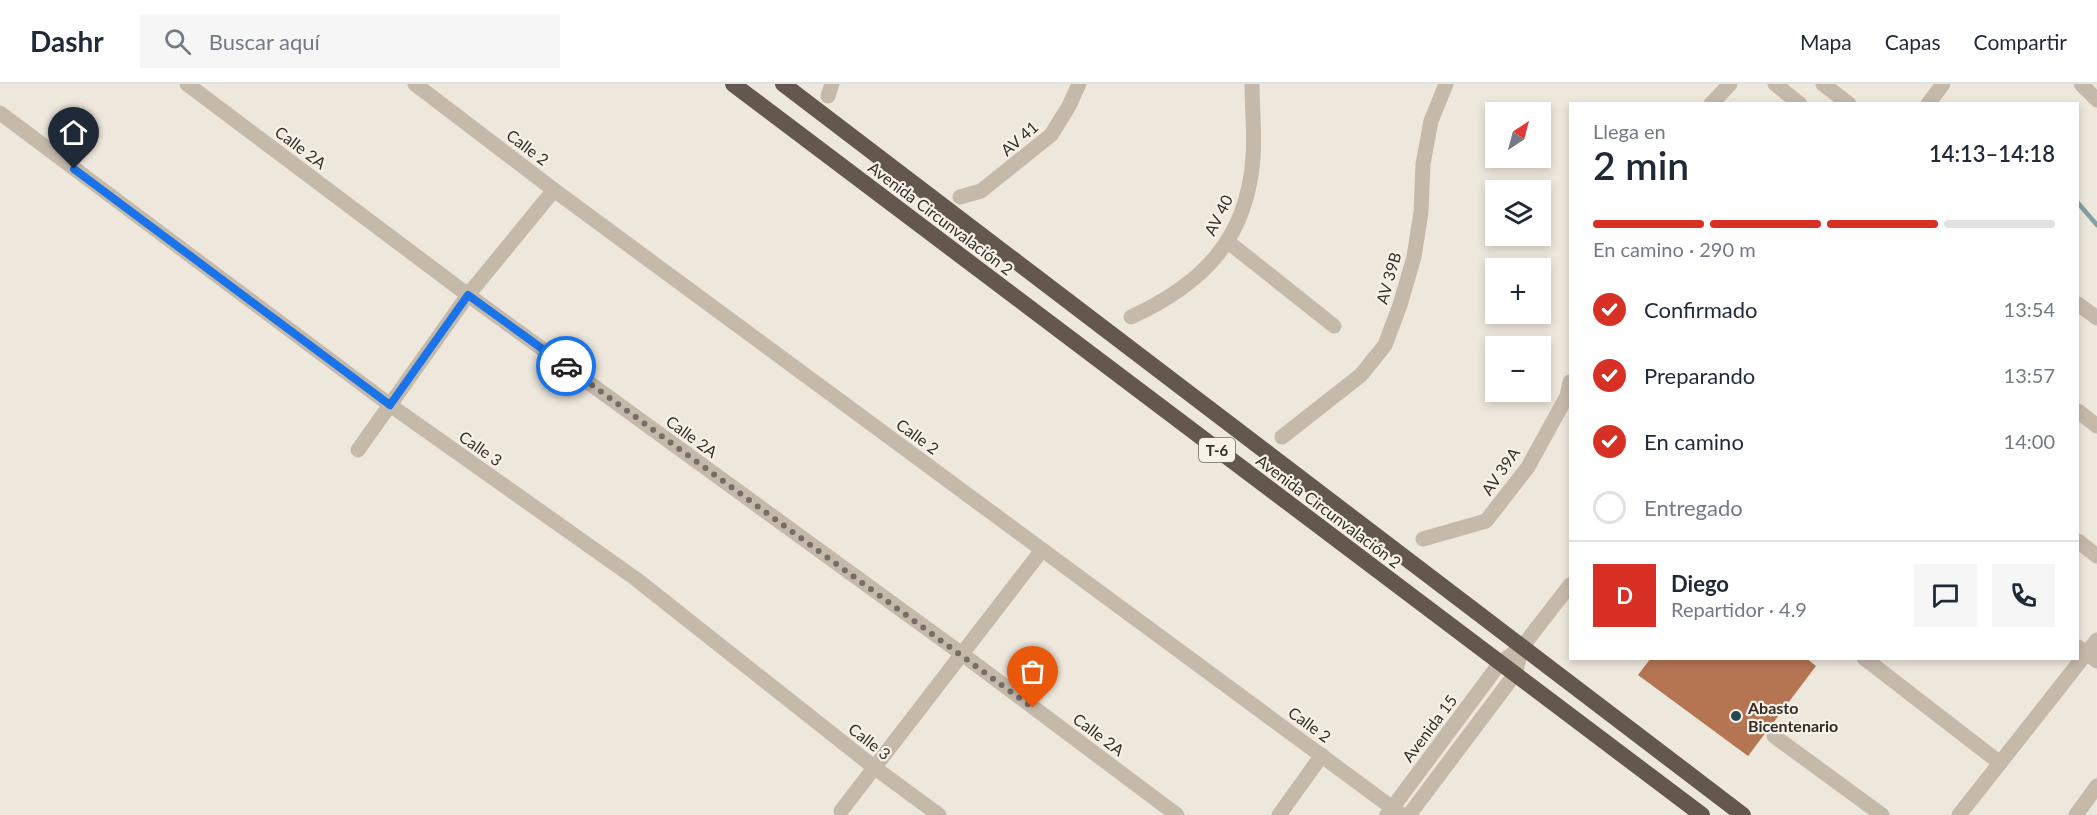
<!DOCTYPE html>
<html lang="es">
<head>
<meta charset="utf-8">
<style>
  body { margin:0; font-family:Lato,sans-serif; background:#f6f6f7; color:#1f2937; height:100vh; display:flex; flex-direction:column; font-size:22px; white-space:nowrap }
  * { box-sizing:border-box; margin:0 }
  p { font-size:20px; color:#747a83 }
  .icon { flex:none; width:33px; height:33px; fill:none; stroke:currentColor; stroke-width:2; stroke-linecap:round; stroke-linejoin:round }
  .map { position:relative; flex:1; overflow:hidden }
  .side { position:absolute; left:1569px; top:18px; width:510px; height:558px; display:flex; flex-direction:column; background:#fff; border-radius:0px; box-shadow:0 3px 9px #0003 }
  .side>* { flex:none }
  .needle { width:39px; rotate:36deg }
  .buttons { position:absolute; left:1485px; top:18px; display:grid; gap:12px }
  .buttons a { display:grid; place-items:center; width:66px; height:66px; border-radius:0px; background:#fff; box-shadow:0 3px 9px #0003; font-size:30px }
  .pin { position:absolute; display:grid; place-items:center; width:51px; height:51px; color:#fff; margin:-62px -26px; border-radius:50% 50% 50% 0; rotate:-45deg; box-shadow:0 0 6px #0007 }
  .pin .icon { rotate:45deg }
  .courier { position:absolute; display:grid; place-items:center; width:60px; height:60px; margin:-30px; border:4px solid #1a73e8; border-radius:50%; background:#fff; color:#222; box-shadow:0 2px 8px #0007 }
  .head em { font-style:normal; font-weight:600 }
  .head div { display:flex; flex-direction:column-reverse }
  .head { display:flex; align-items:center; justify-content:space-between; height:102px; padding:0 24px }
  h1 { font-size:39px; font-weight:600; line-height:45px }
  .bar { display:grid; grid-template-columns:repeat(4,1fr); gap:9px 6px; align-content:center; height:72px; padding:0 24px }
  .bar i { height:8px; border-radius:4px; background:#e0e1e3 }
  .bar .active { background:#d93025 }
  .bar p { grid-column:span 4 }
  .line { display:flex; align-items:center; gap:15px; padding:0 24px; border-top:2px solid #e0e1e3 }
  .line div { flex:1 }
  .round { display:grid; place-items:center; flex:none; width:63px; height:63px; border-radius:0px; background:#f6f6f7 }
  ol { padding:0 24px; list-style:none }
  li { display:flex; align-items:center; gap:18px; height:66px }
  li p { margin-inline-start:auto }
  li .icon { padding:6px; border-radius:50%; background:#d93025; color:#fff; stroke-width:4 }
  li:last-child { color:#747a83 }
  li i { width:33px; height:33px; border:3px solid #e0e1e3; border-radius:50% }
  header { display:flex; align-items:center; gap:36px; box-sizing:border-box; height:84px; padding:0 30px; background:#fff; border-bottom:2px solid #e0e1e3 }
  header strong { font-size:28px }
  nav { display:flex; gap:33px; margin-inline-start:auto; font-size:21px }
  .search { width:420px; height:54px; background:#f6f6f7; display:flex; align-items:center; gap:15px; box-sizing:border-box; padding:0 21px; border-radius:0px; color:#747a83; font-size:22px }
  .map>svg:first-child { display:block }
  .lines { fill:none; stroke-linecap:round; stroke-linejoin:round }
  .stream { stroke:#7fa2a7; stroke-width:4.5 }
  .building { fill:#b57553 }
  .minor { stroke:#c5b9aa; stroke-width:15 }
  .trunk { stroke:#63574e; stroke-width:16 }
  .done { stroke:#746e67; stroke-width:6; stroke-dasharray:0 10.8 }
  .route { stroke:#1a73e8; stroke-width:8 }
  .poi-dot { fill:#24484f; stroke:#f7f1e8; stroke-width:2 }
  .labels { text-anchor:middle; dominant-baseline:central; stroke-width:4.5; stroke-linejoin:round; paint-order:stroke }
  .shield { fill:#f7f1e8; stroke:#6e6862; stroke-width:1.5 }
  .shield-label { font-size:15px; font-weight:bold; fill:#332d28 }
  .street-label { font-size:16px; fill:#332d28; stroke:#f7f1e8 }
  .poi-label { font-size:16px; font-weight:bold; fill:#332d28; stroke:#f7f1e8; text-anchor:start }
</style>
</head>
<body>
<header>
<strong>Dashr</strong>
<div class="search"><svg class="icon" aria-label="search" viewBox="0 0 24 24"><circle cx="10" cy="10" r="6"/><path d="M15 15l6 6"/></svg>Buscar aquí</div>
<nav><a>Mapa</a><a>Capas</a><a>Compartir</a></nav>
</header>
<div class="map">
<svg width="2097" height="731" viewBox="0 0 2097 731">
  <rect width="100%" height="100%" fill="#eee7dc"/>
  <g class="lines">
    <path class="stream" d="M2078,119L2097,141"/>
  </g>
  <path class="building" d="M1651,574H1806L1816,582L1748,672L1638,591Z"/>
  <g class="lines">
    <g class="minor">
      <path d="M187,0L468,211L962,570L1177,731"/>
      <path d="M415,0L554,106L1402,731"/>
      <path d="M1775,0L1800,20"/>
      <path d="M1823,0L1849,20"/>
      <path d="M2081,0L2097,16"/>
      <path d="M828,12L832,0"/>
      <path d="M1711,20L1730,0"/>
      <path d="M1928,20L1943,0"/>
      <path d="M0,29L390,321L636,495L875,684L939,731"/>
      <path d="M960,113L981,107L1051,51L1069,22L1079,0"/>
      <path d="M1227,157L1334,242"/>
      <path d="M2078,220L2097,234"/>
      <path d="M1131,233C1203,200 1247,155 1253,74C1255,49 1252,25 1252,0"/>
      <path d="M2078,327L2097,342"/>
      <path d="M1282,353L1361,291L1385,261L1400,221L1414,173L1421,128L1423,80L1431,37L1446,0"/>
      <path d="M358,366L468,211L554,106"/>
      <path d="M1423,455L1486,437L1528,383L1567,312L1570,298"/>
      <path d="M2078,457L2097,472"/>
      <path d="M2078,563L2097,577"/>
      <path d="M1864,574L2000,679"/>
      <path d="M1774,652L1882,731"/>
      <path d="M841,727L1042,466"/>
      <path d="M1279,731L1322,671"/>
      <path d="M1387,731L1500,579L1522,563L1570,501"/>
      <path d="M1409,731L1515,590L1522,563"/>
      <path d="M1959,731L2097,556"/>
      <path d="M2076,731L2097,702"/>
    </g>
    <g class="trunk">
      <path d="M733,0L1702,731"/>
      <path d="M783,0L1743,731"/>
    </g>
  </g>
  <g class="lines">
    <path class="done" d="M566,282L1033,624"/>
    <path class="route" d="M74,85L390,321L468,211L566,282"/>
  </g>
  <circle class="poi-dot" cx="1736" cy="632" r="6"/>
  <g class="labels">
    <rect class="shield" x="1199" y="354" width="36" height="24" rx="4.5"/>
    <g class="shield-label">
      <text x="1217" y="366">T-6</text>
    </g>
    <g class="street-label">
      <text transform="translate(1019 54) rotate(-41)">AV 41</text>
      <text transform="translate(301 63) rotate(37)">Calle 2A</text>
      <text transform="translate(528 63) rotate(37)">Calle 2</text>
      <text transform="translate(1218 131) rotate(-63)">AV 40</text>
      <text transform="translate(941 134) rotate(37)">Avenida Circunvalación 2</text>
      <text transform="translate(1388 194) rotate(-74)">AV 39B</text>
      <text transform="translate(692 352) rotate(36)">Calle 2A</text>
      <text transform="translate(918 352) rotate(36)">Calle 2</text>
      <text transform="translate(481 364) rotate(35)">Calle 3</text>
      <text transform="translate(1500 387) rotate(-55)">AV 39A</text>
      <text transform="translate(1329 427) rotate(37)">Avenida Circunvalación 2</text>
      <text transform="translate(1310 640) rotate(36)">Calle 2</text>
      <text transform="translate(1429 644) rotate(-53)">Avenida 15</text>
      <text transform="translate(1099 650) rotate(37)">Calle 2A</text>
      <text transform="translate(870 657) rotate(38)">Calle 3</text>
    </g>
    <g class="poi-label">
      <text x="1748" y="623">Abasto<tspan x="1748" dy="18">Bicentenario</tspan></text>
    </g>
  </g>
</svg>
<div class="buttons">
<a><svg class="needle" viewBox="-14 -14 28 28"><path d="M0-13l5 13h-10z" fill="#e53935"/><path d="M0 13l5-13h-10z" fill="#747a83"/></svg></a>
<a><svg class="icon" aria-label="layers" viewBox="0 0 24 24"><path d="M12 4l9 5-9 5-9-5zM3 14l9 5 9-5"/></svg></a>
<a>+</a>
<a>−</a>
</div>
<div class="pin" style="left:1033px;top:624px;background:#ea580c"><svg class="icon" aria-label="bag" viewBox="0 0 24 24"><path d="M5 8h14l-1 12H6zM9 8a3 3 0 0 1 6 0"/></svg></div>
<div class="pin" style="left:74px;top:85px;background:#1f2937"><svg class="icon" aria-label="home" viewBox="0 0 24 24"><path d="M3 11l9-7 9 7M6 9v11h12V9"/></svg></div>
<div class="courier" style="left:566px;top:282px"><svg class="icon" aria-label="car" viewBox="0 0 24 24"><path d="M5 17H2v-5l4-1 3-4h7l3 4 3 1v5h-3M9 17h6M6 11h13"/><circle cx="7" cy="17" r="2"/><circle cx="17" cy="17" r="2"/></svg></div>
<section class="side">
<div class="head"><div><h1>2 min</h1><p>Llega en</p></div><em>14:13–14:18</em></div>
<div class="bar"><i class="active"></i><i class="active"></i><i class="active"></i><i></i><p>En camino · 290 m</p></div>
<ol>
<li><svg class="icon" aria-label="check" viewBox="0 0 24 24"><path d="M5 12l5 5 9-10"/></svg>Confirmado<p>13:54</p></li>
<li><svg class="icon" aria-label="check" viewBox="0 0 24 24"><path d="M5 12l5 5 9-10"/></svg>Preparando<p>13:57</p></li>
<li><svg class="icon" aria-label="check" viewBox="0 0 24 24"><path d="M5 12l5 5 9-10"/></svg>En camino<p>14:00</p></li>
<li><i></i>Entregado</li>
</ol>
<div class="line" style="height:108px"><b class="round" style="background:#d93025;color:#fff">D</b><div><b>Diego</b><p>Repartidor · 4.9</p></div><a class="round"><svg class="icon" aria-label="chat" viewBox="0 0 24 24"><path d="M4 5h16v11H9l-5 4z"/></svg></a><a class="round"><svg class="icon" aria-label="phone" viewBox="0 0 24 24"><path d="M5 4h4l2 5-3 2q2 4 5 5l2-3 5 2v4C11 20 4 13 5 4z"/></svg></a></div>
</section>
</div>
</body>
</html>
